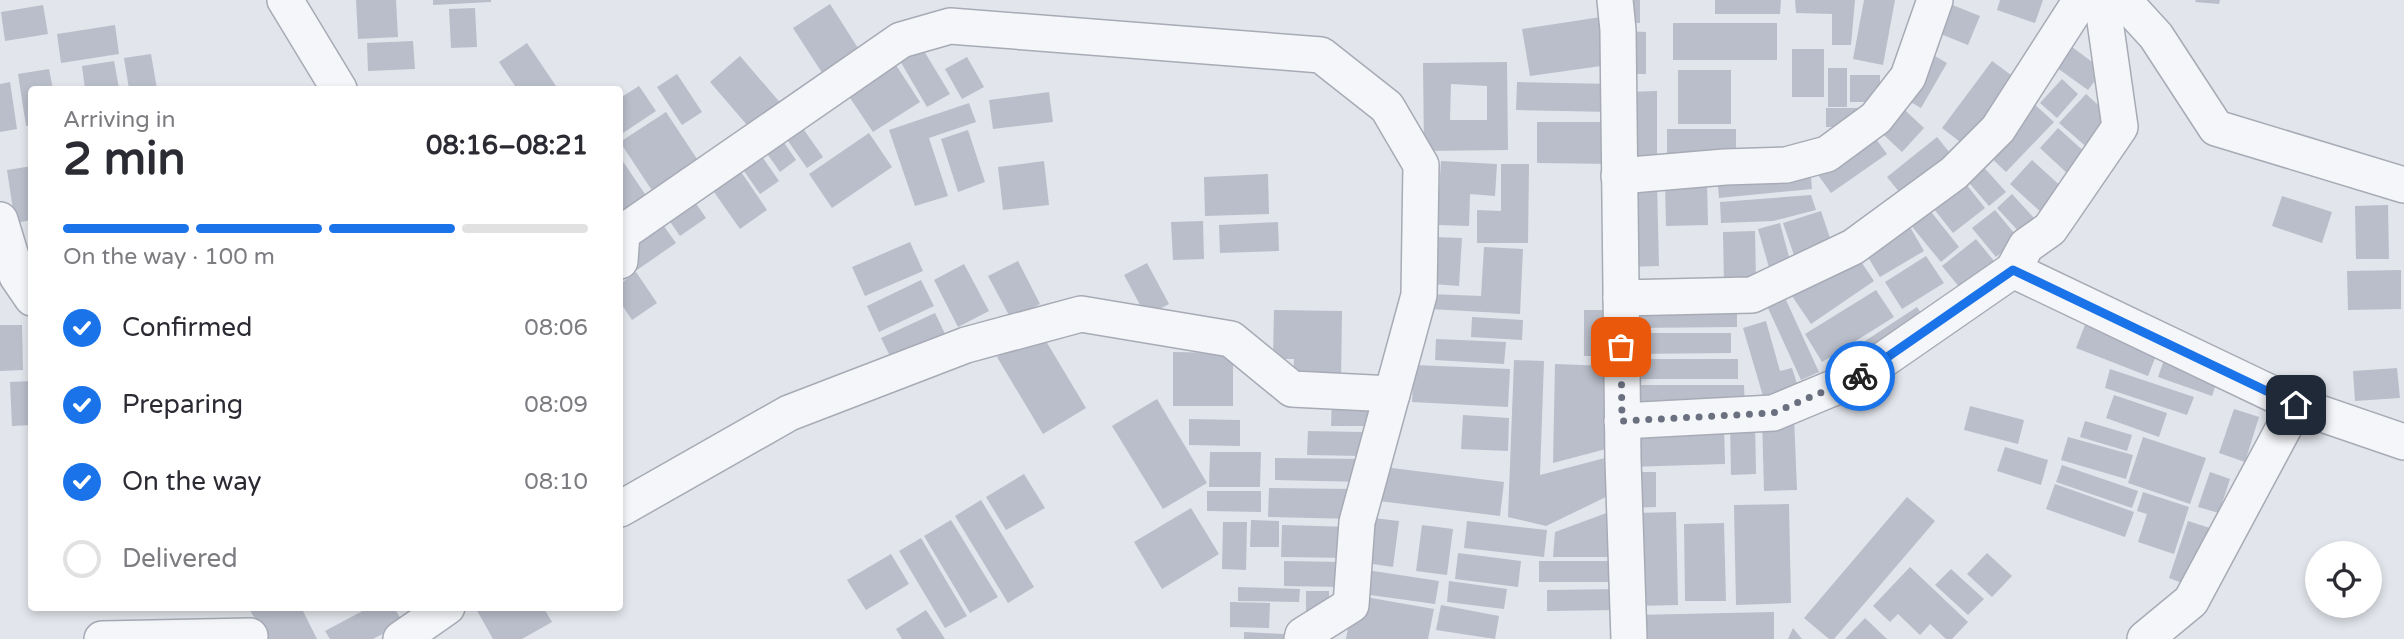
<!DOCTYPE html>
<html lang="en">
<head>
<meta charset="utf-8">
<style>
  body { margin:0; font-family:"Varela Round",sans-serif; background:#f2f2f3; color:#2b2b33; height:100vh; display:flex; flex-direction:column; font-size:26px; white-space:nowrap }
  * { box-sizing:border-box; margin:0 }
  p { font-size:23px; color:#7c7c81 }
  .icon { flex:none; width:38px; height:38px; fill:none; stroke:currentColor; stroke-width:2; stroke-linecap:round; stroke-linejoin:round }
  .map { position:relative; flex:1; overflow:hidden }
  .side { position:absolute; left:28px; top:86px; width:595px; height:525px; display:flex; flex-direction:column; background:#fff; border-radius:7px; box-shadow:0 4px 10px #0003 }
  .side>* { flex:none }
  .controls { position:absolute; left:2305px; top:541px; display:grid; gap:14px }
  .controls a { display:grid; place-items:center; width:77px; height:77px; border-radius:50%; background:#fff; box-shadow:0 4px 10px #0003; font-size:35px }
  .pin { position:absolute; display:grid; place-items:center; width:60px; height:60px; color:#fff; margin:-30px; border-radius:14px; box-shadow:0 4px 10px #0006 }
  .courier { position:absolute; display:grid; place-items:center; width:70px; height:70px; margin:-35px; border:5px solid #1a73e8; border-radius:50%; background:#fff; color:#222; box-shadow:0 2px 9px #0007 }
  .overview em { font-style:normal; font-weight:700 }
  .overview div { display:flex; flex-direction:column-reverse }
  .overview { display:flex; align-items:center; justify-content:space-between; height:119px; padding:0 35px }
  h1 { font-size:46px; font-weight:700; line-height:52px }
  .bar { display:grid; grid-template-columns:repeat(4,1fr); gap:10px 7px; align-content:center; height:84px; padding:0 35px }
  .bar i { height:9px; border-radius:5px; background:#e1e1e2 }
  .bar .current { background:#1a73e8 }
  .bar p { grid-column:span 4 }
  ol { padding:0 35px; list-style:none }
  li { display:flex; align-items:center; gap:21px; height:77px }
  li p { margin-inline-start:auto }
  li .icon { padding:7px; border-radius:50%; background:#1a73e8; color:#fff; stroke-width:4 }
  li:last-child { color:#7c7c81 }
  li i { width:38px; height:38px; border:4px solid #e1e1e2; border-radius:50% }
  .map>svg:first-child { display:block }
  .building { fill:#b9beca; fill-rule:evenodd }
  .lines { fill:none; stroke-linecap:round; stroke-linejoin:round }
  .minor-casing { stroke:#a7abb6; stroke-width:38 }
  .minor { stroke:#f5f6f9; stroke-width:35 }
  .done { stroke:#6a707f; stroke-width:7; stroke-dasharray:0 12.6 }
  .route { stroke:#1a73e8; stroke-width:9 }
</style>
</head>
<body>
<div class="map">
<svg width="2404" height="639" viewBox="0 0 2404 639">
  <rect width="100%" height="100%" fill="#e2e5eb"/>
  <g class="building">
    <path d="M356,0H396L398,37L358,39Z"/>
    <path d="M433,0H491V2L433,5Z"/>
    <rect x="1618" y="0" width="22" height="23"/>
    <path d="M1715,0H1781L1780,14H1715Z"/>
    <path d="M1795,0H1855L1851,45H1832V14L1796,13Z"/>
    <path d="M1864,0H1895L1883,65L1853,59Z"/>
    <path d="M1940,0L1980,16L1968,45L1928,29Z"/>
    <path d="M2000,0H2043L2035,23L1997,10Z"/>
    <path d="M2196,0H2220L2219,4L2195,2Z"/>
    <path d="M830,4L865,59L828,82L793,28Z"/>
    <path d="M43,5L48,34L5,41L1,12Z"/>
    <path d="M475,8L477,47L451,48L449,9Z"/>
    <path d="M1601,17L1608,65L1530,76L1522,29Z"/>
    <rect x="1673" y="23" width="104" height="37"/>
    <path d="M115,25L119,54L61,63L57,34Z"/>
    <path d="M1623,31L1646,32V74H1622Z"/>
    <path d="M413,41L415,69L368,71L367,43Z"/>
    <path d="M918,41L950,94L927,107L896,54Z"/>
    <path d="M527,43L558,89H517L499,62Z"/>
    <path d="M2068,44L2103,70L2088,90L2053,65Z"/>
    <rect x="1792" y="49" width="32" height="48"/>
    <path d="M1926,51L1947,63L1921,108L1900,96Z"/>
    <path d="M151,54L157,89H129L124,58Z"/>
    <path d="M740,56L783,106L753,132L710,82Z"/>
    <path d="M967,57L984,87L962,99L945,69Z"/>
    <path d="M114,61L119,88L85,89L82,66Z"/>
    <path d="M1992,61L2022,83L1972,151L1942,128Z"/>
    <path d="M894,62L920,102L873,132L846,92Z"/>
    <path d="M1507,62L1508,150L1424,151L1423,63ZM1451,84L1487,86V120H1450Z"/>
    <rect x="1828" y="68" width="19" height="39"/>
    <path d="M49,69L53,89H32V125L26,126L18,74Z"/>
    <rect x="1678" y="70" width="53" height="54"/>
    <path d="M677,74L702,112L682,125L657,87Z"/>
    <rect x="1850" y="75" width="30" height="27"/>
    <path d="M2062,79L2078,94L2057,118L2040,103Z"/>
    <path d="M10,82L17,129L0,132V84Z"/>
    <path d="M1517,82L1613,84L1612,112L1516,110Z"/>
    <path d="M639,86L656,111L620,135V98Z"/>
    <path d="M1657,91V168L1627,169V92Z"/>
    <path d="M1049,92L1053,122L993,129L989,100Z"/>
    <path d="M2086,94L2116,121L2089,149L2059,123Z"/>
    <path d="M1894,100L1924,128L1902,152L1872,124Z"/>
    <path d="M2032,102L2054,122L2006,172L1985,152Z"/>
    <path d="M969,103L976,122L929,138L948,196L915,206L889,130Z"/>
    <rect x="1826" y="108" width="36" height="19"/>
    <path d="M666,112L699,162L653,192L620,142Z"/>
    <path d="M797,120L823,157L807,168L781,131Z"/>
    <path d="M1537,122H1612V164L1537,163Z"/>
    <path d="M1868,128L1887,154L1831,193L1813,168Z"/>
    <path d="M2058,128L2088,155L2069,175L2040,148Z"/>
    <rect x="1667" y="129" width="69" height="28"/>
    <path d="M968,130L985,182L958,192L941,139Z"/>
    <path d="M869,133L892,167L832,208L809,174Z"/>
    <path d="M778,134L796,160L780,172L761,145Z"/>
    <path d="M1937,137L1958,163L1908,203L1887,177Z"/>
    <path d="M756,148L779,181L760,194L737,161Z"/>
    <path d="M620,157L653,206L620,228Z"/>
    <path d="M2032,160L2064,189L2042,213L2010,184Z"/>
    <path d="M1044,161L1049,205L1003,210L998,167Z"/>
    <path d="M1441,161L1497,164L1495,196L1470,194L1469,226L1437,225Z"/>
    <path d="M735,163L767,210L740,229L707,182Z"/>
    <path d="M1980,163L2006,192L1989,206L1964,177Z"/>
    <path d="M1501,164H1529L1528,243H1477V210L1501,211Z"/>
    <path d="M32,166V220L15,223L7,170Z"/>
    <path d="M1810,166L1812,189L1719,198L1717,176Z"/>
    <path d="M1268,174L1269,214L1205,216L1204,177Z"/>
    <path d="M1962,179L1985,208L1953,233L1930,204Z"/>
    <path d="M1665,180H1707L1708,225L1666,226Z"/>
    <path d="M1657,182L1659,266L1624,267L1623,184Z"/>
    <path d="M688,192L706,218L680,236L662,210Z"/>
    <path d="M2012,194L2035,219L2020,233L1997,208Z"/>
    <path d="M1811,195L1816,210L1773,221L1721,223L1720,202Z"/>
    <path d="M2282,196L2332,212L2322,243L2272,226Z"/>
    <path d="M2388,205L2389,259H2356L2355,206Z"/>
    <path d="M1928,208L1959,247L1941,262L1909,223Z"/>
    <path d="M1995,210L2019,239L1996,257L1972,228Z"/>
    <path d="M1821,211L1835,253L1797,264L1783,223Z"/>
    <path d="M1203,221L1204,259L1173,260L1171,222Z"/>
    <path d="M661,222L676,243L637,270L623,249Z"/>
    <path d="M1278,222L1279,251L1220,253L1219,225Z"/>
    <path d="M1907,222L1924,251L1880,277L1863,249Z"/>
    <path d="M1780,223L1793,272L1772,278L1758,229Z"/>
    <path d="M1755,231L1756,282L1724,283L1723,232Z"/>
    <path d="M1435,237L1462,238L1459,286L1433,284Z"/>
    <path d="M1976,239L1994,261L1960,288L1942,266Z"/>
    <path d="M910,242L923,271L865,296L852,267Z"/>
    <path d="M1484,247L1523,249L1520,314L1429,309L1430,294L1481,296Z"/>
    <path d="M1856,254L1874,281L1811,324L1792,296Z"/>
    <path d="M1926,256L1944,283L1902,309L1885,282Z"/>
    <path d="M1018,261L1040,304L1011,319L988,276Z"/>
    <path d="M1147,263L1169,304L1146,316L1124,275Z"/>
    <path d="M964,264L989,311L958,327L934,280Z"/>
    <path d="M2401,270V309L2348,310L2347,271Z"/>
    <path d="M636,272L657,303L632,320L620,302V284Z"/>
    <path d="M921,280L934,306L879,332L867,306Z"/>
    <path d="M1876,290L1894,317L1822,362L1805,334Z"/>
    <path d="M1786,300L1819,372L1801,380L1768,308Z"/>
    <path d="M1737,306V327L1633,328L1632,307Z"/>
    <path d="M1917,307L1928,323L1843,378L1833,362Z"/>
    <path d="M1274,310L1342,311L1341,381H1293L1294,359H1273Z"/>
    <rect x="1584" y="310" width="29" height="46"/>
    <path d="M935,313L948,340L895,366L881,338Z"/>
    <path d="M1472,317L1523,320L1522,340L1471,337Z"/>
    <path d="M1766,321L1780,371L1792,368L1800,393L1765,403L1743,328Z"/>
    <path d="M0,325H22L23,370L0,371Z"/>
    <path d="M2085,325L2157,353L2148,376L2076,348Z"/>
    <path d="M1040,331L1086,408L1043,434L997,357Z"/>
    <path d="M1628,333H1731V353L1628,354Z"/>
    <path d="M1436,339L1506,342L1504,364L1435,360Z"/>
    <path d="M1173,352L1233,353V406H1173Z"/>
    <path d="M2166,354L2220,372L2212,396L2158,377Z"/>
    <rect x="1628" y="359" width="110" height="20"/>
    <path d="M1514,360L1544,361L1540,475L1605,458L1610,495L1546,526L1508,517Z"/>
    <path d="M1555,364L1609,366L1606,449L1553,463Z"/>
    <path d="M1414,365L1510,369L1508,407L1412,402Z"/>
    <path d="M2397,368L2400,398L2355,401L2353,371Z"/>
    <path d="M2110,369L2194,397L2187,415L2105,388Z"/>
    <path d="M32,381V425L12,426L10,382Z"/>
    <path d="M1627,385H1744L1745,412L1627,413Z"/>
    <path d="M2114,395L2167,413L2159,437L2106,418Z"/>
    <path d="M1332,398H1377V426H1331Z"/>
    <path d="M1157,399L1207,483L1163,509L1112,426Z"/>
    <path d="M1970,406L2024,420L2018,444L1964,430Z"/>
    <path d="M2234,409L2259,417L2245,462L2219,453Z"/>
    <path d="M1463,415L1509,418L1508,451L1461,449Z"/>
    <path d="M1794,416L1797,490L1764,491L1762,417Z"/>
    <path d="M1189,419L1240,420V446L1189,445Z"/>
    <path d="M1755,421L1756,474L1731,475L1730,422Z"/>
    <path d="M2085,421L2132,435L2127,451L2080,437Z"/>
    <path d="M1724,423L1725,464L1628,467L1627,425Z"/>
    <path d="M1308,431L1362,432L1361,456L1307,455Z"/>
    <path d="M2068,437L2133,455L2126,479L2061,460Z"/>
    <path d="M2143,437L2206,458L2190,504L2128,483Z"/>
    <path d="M2005,447L2048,460L2041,485L1997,471Z"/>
    <path d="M1210,452H1261L1260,487H1209Z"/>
    <path d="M1275,458L1365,459V482L1275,480Z"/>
    <path d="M2062,465L2138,491L2132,508L2056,482Z"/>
    <path d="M1384,467L1504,482L1500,516L1379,501Z"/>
    <path d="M1629,472H1656V507L1630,508Z"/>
    <path d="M2210,472L2230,479L2219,513L2198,507Z"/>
    <path d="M1024,474L1045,508L1006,530L986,497Z"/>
    <path d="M2055,484L2134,512L2125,537L2046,509Z"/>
    <path d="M1269,488L1354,489V519L1268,517Z"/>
    <path d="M1207,491H1261V512L1207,511Z"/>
    <path d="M2143,492L2189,507L2174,554L2138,542L2147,514L2137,511Z"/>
    <path d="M1907,497L1935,521L1834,639H1829L1804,618Z"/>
    <path d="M981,500L1034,587L1008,603L955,516Z"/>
    <path d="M1789,504L1791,603L1736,605L1734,505Z"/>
    <path d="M1191,508L1219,554L1162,589L1134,542Z"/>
    <path d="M1612,511V557H1553L1555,532Z"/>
    <path d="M1676,512L1678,605L1634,606L1632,513Z"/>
    <path d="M1365,517L1399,521L1393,567L1359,562Z"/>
    <path d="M951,520L998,597L970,613L924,536Z"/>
    <path d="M1251,520L1279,521V547H1250Z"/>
    <path d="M1467,521L1547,530L1544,557L1464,548Z"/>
    <path d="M2188,521L2210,528L2190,586L2169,578Z"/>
    <path d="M1223,522H1247L1246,570L1222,569Z"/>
    <path d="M1724,523L1726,601H1685L1684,524Z"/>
    <path d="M1282,525L1353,527L1352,558L1281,557Z"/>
    <path d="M1422,525L1453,529L1447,575L1416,571Z"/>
    <path d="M921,538L967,616L945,628L899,551Z"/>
    <path d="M1458,553L1521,561L1518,587L1455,579Z"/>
    <path d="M1987,553L2012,576L1992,597L1967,574Z"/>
    <path d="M891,554L909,584L866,610L847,580Z"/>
    <path d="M1284,561L1345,562V587L1284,586Z"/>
    <rect x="1539" y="561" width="79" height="21"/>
    <path d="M1910,567L1968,622L1952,639H1946L1930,624L1920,635L1898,614L1890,622L1873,606Z"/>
    <path d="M1360,569L1439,581L1435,604L1356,593Z"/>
    <path d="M1951,569L1984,599L1968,615L1935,585Z"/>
    <path d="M1449,581L1507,589L1504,609L1447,602Z"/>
    <path d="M1238,587L1300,589L1299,602L1238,601Z"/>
    <path d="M1621,589V610L1547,611V590Z"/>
    <path d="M1306,591H1329V614L1306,613Z"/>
    <path d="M1354,595L1434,609L1428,639H1346Z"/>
    <path d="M1230,602L1270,603L1269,628L1230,627Z"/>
    <path d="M1441,605L1499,616L1495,639L1436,630Z"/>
    <path d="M248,607H301L317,639H267Z"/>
    <path d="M370,607H394L403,623L373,639H330L325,631Z"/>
    <path d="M475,607H543L552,622L522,639H493Z"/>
    <path d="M926,610L945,639H902L896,629Z"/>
    <path d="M1774,612V639H1634V615Z"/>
    <path d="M1865,618L1887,639H1845Z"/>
    <path d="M1793,628L1802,639H1788Z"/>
    <path d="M1244,632L1284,634L1283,639H1244Z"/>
  </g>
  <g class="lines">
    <defs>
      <g id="minor">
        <path d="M285,0L339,89"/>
        <path d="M1615,0L1618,30L1623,460L1629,639"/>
        <path d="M2102,0L2120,127L2050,229L2026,246L2013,270L2296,405"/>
        <path d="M2123,0L2156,36L2216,128L2404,185"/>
        <path d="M1619,176L1725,167L1786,165L1827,154L1876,118L1908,77L1935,0"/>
        <path d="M0,220L17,276L32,298"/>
        <path d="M620,261L622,233L901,40L950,26L1321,55L1387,107L1421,165L1419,295L1357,522L1351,605L1303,635L1302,639"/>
        <path d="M1621,298L1752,295L1853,247L1954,173L1998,129L2081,0"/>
        <path d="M1622,421L1773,413L1857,378L2013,270"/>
        <path d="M620,509L789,413L966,345L1081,314L1231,339L1292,389L1392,394"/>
        <path d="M102,639L250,636"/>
        <path d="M401,639L447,607"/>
        <path d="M2145,639L2191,601L2296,405L2404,442"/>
      </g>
    </defs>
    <use href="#minor" class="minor-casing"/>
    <use href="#minor" class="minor"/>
  </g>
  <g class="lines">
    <path class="done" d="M1621,347L1622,421L1773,413L1860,376"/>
    <path class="route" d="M1860,376L2013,270L2296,405"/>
  </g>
</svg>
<div class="controls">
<a><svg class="icon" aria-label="locate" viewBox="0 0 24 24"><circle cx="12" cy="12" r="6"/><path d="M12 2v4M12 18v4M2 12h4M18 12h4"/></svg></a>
</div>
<div class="pin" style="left:1621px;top:347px;background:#ea580c"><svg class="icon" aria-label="bag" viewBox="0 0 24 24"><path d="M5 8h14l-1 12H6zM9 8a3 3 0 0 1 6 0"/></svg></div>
<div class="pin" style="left:2296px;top:405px;background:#1f2937"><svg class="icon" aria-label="home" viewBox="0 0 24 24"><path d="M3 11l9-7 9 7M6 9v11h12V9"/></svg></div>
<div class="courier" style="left:1860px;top:376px"><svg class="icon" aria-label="bike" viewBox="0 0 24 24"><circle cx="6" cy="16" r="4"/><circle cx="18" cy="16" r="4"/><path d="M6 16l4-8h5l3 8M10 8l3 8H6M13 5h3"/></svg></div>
<section class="side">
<div class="overview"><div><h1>2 min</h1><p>Arriving in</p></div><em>08:16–08:21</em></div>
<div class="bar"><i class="current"></i><i class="current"></i><i class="current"></i><i></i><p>On the way · 100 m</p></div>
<ol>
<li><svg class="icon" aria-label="check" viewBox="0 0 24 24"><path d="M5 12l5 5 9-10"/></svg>Confirmed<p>08:06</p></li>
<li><svg class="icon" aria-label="check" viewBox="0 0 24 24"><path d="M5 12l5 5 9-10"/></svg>Preparing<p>08:09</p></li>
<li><svg class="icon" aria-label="check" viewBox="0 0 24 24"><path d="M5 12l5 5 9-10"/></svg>On the way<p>08:10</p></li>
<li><i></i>Delivered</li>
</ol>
</section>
</div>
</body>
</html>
